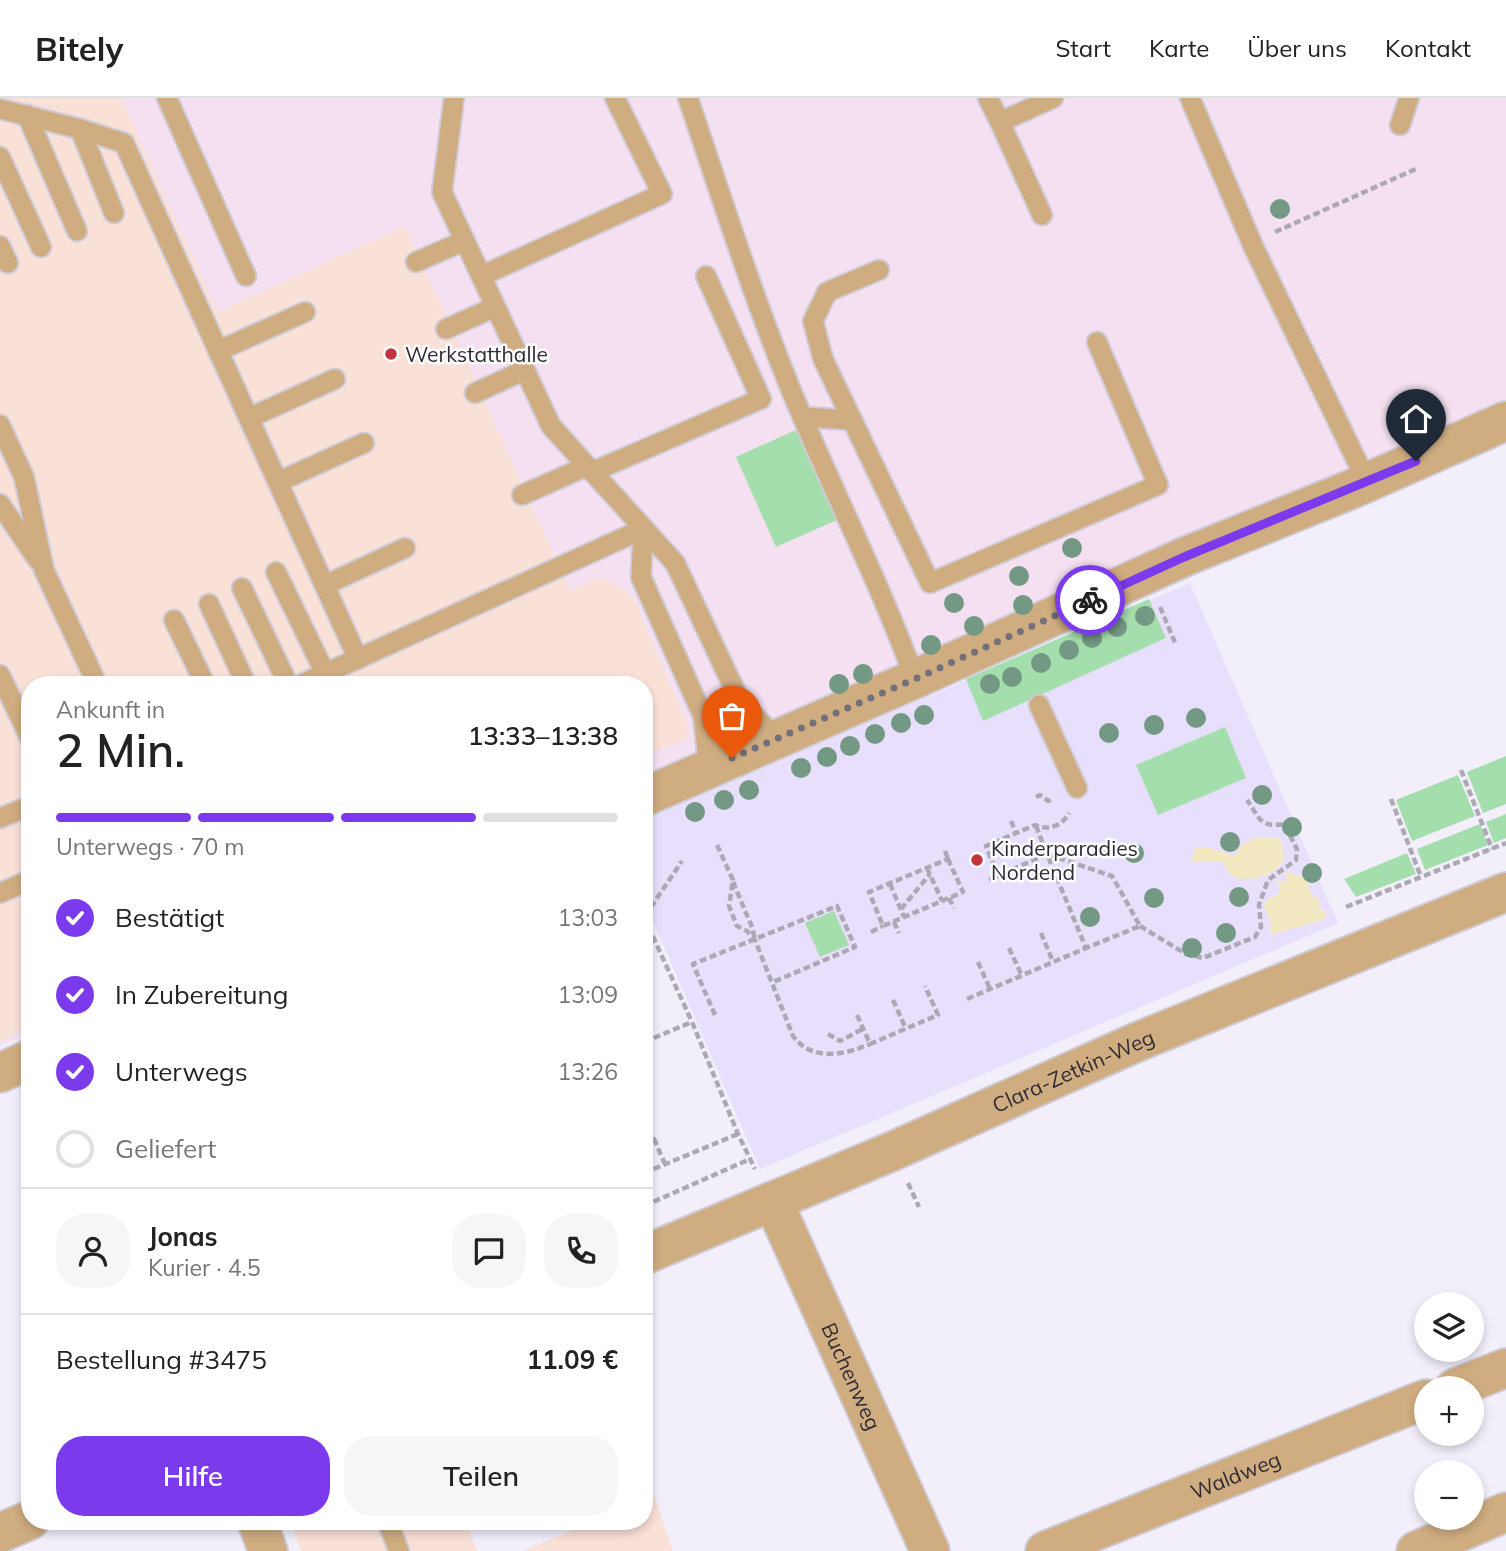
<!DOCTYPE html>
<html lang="de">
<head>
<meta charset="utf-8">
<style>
  body { margin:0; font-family:Mulish,sans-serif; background:#f6f6f6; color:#222; height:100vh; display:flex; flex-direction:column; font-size:26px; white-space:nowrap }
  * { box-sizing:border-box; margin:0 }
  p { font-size:23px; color:#767676 }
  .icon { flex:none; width:38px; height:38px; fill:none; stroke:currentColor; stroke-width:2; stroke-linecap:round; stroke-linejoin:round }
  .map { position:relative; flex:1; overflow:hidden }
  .sheet { position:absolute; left:21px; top:578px; width:632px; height:854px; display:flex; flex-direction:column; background:#fff; border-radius:28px; box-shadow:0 4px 10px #0003 }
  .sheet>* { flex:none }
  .fabs { position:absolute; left:1414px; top:1194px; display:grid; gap:14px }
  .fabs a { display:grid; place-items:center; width:70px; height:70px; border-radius:50%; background:#fff; box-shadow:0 4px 10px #0003; font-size:35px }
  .pin { position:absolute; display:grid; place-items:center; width:60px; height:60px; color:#fff; margin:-72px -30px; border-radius:50% 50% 50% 0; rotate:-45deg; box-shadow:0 0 7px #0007 }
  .pin .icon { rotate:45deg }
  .courier { position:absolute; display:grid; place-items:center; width:70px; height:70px; margin:-35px; border:5px solid #7c3aed; border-radius:50%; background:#fff; color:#222; box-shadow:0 2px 9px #0007 }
  .headline em { font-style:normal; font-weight:600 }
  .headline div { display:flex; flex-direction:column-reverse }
  .headline { display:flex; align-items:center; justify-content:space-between; height:119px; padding:0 35px }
  h1 { font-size:46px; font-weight:600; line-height:52px }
  .bar { display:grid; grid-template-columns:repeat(4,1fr); gap:10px 7px; align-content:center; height:84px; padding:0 35px }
  .bar i { height:9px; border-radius:5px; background:#e0e0e0 }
  .bar .current { background:#7c3aed }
  .bar p { grid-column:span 4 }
  .line { display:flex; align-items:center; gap:18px; padding:0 35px; border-top:2px solid #e0e0e0 }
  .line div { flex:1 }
  .round { display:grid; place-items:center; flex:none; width:74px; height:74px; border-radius:28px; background:#f6f6f6 }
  ol { padding:0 35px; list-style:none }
  li { display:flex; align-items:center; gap:21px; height:77px }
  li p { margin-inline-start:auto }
  li .icon { padding:7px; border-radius:50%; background:#7c3aed; color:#fff; stroke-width:4 }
  li:last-child { color:#767676 }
  li i { width:38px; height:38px; border:4px solid #e0e0e0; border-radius:50% }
  .cta { display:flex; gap:14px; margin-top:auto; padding:14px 35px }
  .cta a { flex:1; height:80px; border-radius:28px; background:#7c3aed; color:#fff; font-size:28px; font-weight:600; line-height:80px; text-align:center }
  .cta a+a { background:#f6f6f6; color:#222 }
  header { display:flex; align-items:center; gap:42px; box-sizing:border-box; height:98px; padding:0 35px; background:#fff; border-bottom:2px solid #e0e0e0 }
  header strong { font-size:33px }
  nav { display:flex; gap:38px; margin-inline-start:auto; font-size:24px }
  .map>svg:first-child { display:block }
  .commercial { fill:#f4e0f0 }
  .industrial { fill:#fae1d8 }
  .built { fill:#e7dffc }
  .green { fill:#a5dead }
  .sand { fill:#f2e8c2 }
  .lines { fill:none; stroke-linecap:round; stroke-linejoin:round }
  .service-casing { stroke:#cfccd8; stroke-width:23 }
  .minor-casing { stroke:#cfccd8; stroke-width:42 }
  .path { stroke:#aca8b4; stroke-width:4.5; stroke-dasharray:7 3.5; stroke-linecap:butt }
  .service { stroke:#d0ad81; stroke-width:19 }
  .minor { stroke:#d0ad81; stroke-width:38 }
  .tree { fill:#739883 }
  .done { stroke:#73707b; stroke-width:7; stroke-dasharray:0 12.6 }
  .route { stroke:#7c3aed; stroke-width:9 }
  .poi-dot { fill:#c3333e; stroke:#fefefe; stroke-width:2.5 }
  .labels { text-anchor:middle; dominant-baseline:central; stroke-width:5; stroke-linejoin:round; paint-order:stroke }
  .poi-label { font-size:21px; fill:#2f2b36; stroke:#fefefe; text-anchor:start }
  .street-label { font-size:21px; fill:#2f2b36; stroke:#fefefe }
</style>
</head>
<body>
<header>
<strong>Bitely</strong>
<nav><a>Start</a><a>Karte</a><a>Über uns</a><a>Kontakt</a></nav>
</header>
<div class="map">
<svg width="1506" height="1453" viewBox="0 0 1506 1453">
  <rect width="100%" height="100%" fill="#f2effb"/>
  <path class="commercial" d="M0,0H1506V302L644,676V586H30V936L0,948Z"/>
  <g class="industrial">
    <path d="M0,0H121L218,214L405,128L570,492L596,481L607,482L627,494L635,504L687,626V640L644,659V586H30V929L0,943Z"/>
    <path d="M654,1397L673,1453H523L593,1423H644V1401Z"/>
    <path d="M289,1423H465L477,1453H301Z"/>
  </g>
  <path class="built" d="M1190,485L1338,825L760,1071L644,802V722Z"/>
  <g class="green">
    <path d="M798,331L839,421L776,449L736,359Z"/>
    <path d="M1149,501L1166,540L983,623L966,581Z"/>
    <path d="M1225,629L1246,680L1158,717L1136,667Z"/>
    <path d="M1506,658V706L1483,715L1467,674Z"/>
    <path d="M1458,677L1475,718L1412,743L1396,702Z"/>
    <path d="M1506,716V740L1494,745L1486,724Z"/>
    <path d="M1480,726L1488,747L1425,772L1417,751Z"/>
    <path d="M1407,755L1416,776L1356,799L1344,781Z"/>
    <path d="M834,813L849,847L820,859L805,825Z"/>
  </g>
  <g class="sand">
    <path d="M1256,740H1279C1282,746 1285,755 1283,762C1279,777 1245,786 1233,778C1228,775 1226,769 1223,764L1192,763L1195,750H1210L1234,758L1244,745Z"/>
    <path d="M1284,774L1305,779L1313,799H1318L1320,810L1326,815V821L1270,837L1271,825L1264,808L1267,802L1280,795L1279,785L1275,781L1284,784L1287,781Z"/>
  </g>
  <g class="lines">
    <defs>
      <g id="service">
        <path d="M167,0L246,178"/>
        <path d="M454,0L442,94L551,328L675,465L740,603L777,641"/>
        <path d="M688,0C721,98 752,196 791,292C831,389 879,483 915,581"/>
        <path d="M988,0L1000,24"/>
        <path d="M1190,0L1254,150L1367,384"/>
        <path d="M0,11L80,31L124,45L358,561"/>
        <path d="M27,17L77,133"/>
        <path d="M1400,27L1409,0"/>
        <path d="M80,31L114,115"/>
        <path d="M0,59L41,149"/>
        <path d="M1042,117L1000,24L1053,0"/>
        <path d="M0,148L8,165"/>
        <path d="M416,164L464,143"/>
        <path d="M879,172L827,194L813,223L823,261L930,485L1158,387L1097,244"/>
        <path d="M481,178L662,96L615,0"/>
        <path d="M446,231L495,209"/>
        <path d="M218,253L305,214"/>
        <path d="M475,295L525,272"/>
        <path d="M803,319L852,322"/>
        <path d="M249,320L335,281"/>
        <path d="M0,327L24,379L44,472L97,586"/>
        <path d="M592,374L761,301L706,178"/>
        <path d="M278,384L364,345"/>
        <path d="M522,397L587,368"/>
        <path d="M0,406L38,462"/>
        <path d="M643,431L641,479L703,618L709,670"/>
        <path d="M276,474L325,575"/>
        <path d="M325,487L405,450"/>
        <path d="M242,490L288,586"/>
        <path d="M209,506L246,586"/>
        <path d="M174,522L205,586"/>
        <path d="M0,577L30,640"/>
        <path d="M302,586L643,431"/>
        <path d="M1039,607L1077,690"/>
        <path d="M0,720L30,708"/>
        <path d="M0,795L30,782"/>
        <path d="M387,1423L399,1453"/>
      </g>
      <g id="minor">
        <path d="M644,699L915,581L1184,459L1352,391L1506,323"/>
        <path d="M0,975L30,961"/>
        <path id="s1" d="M773,1103L930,1453"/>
        <path id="s2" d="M644,1157L893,1053L1137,944L1506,794"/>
        <path d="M1455,1290L1506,1270"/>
        <path d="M257,1423L268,1453"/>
        <path d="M0,1435L30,1422"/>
        <path id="s3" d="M1045,1453L1426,1301"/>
        <path d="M1416,1453L1506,1414"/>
      </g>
    </defs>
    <use href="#service" class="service-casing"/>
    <use href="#minor" class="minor-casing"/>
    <g class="path">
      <path d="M1275,134L1418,70"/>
      <path d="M1160,509L1176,547"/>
      <path d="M1461,672L1492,751"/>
      <path d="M1036,699L1040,697L1048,703L1053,701"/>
      <path d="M1391,701L1421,779"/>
      <path d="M1011,723L1016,735"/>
      <path d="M1036,728L1047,756L1112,778L1140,828L1086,850"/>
      <path d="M717,747L733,782L729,808L737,828L747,833L755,842L793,938C812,964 844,957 870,946"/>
      <path d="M945,753L948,761"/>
      <path d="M948,761L963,794L883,828L869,794Z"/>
      <path d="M927,770L942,803"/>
      <path d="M989,782L998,778"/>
      <path d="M733,784L752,829L755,841"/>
      <path d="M890,786L904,819"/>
      <path d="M949,800L954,810"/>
      <path d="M1346,809L1506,745"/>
      <path d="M901,811L930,776"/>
      <path d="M645,818L682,763"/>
      <path d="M644,819L692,924"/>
      <path d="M894,824L899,835"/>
      <path d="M1140,828L1186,856L1203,860L1255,839L1261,829L1259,807L1268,782L1296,762L1297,751L1284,726C1259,730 1260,720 1247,702"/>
      <path d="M871,834L883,828"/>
      <path d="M1041,835L1053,864"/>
      <path d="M1009,850L1022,878"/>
      <path d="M978,864L990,891"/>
      <path d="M967,901L1086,850L1047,756L998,778L986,748L1035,727C1049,733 1062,728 1069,715"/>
      <path d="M893,902L906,931"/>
      <path d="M715,917L693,866L837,808L855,849L773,884"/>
      <path d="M857,917L870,946L938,917L925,888"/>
      <path d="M828,936L840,943L863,931"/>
      <path d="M644,944L692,924L738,1036L755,1071"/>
      <path d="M644,1045L654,1041L665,1066"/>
      <path d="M644,1075L738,1036"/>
      <path d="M908,1085L919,1109"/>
      <path d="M644,1108L750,1061"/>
    </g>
    <use href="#service" class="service"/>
    <use href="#minor" class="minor"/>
  </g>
  <g class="tree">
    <circle cx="1280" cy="111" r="10"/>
    <circle cx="1072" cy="450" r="10"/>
    <circle cx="1019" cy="478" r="10"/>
    <circle cx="954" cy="505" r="10"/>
    <circle cx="1023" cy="507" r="10"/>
    <circle cx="1145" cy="518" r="10"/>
    <circle cx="974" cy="528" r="10"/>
    <circle cx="1117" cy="529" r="10"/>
    <circle cx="1092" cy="540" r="10"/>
    <circle cx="931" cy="547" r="10"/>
    <circle cx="1069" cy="552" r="10"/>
    <circle cx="1041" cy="565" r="10"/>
    <circle cx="863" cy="576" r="10"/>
    <circle cx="1012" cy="579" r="10"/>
    <circle cx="839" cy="586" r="10"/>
    <circle cx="990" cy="586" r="10"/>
    <circle cx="924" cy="617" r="10"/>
    <circle cx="1196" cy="620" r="10"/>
    <circle cx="901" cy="625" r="10"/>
    <circle cx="1154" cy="627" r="10"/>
    <circle cx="1109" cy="635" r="10"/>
    <circle cx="875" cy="636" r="10"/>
    <circle cx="850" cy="648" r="10"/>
    <circle cx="827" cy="659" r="10"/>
    <circle cx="801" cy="670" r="10"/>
    <circle cx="749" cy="692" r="10"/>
    <circle cx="1262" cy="697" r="10"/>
    <circle cx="724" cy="702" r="10"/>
    <circle cx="695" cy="714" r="10"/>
    <circle cx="1292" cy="729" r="10"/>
    <circle cx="1230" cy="744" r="10"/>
    <circle cx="1134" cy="755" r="10"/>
    <circle cx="1312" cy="775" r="10"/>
    <circle cx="1239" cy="799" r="10"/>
    <circle cx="1154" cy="800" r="10"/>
    <circle cx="1090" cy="819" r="10"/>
    <circle cx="1226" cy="835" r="10"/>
    <circle cx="1192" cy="850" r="10"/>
  </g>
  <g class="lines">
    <path class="done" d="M732,660L915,581L1090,502"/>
    <path class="route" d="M1090,502L1184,459L1416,363"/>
  </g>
  <g class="poi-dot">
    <circle cx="391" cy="256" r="7"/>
    <circle cx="977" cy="762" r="7"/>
  </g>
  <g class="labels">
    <g class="poi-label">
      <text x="405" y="256">Werkstatthalle</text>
      <text x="991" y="750">Kinderparadies<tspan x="991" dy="24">Nordend</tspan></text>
    </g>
    <g class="street-label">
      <text stroke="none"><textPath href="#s2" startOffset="467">Clara-Zetkin-Weg</textPath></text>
      <text stroke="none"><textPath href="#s1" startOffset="192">Buchenweg</textPath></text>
      <text stroke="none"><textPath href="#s3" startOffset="205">Waldweg</textPath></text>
    </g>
  </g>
</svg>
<div class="fabs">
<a><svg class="icon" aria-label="layers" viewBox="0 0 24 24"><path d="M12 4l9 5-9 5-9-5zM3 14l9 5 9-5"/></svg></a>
<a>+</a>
<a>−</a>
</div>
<div class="pin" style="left:732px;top:660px;background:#ea580c"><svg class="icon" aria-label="bag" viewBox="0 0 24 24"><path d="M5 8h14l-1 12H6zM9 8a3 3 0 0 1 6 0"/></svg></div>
<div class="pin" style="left:1416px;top:363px;background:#1f2937"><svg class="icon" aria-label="home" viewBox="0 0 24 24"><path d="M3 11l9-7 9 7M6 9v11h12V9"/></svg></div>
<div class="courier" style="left:1090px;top:502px"><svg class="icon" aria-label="bike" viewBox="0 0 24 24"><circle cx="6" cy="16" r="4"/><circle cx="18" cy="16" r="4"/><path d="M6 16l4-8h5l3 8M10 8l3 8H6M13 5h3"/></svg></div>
<section class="sheet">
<div class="headline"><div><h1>2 Min.</h1><p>Ankunft in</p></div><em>13:33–13:38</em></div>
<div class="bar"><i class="current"></i><i class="current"></i><i class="current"></i><i></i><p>Unterwegs · 70 m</p></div>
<ol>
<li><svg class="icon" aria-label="check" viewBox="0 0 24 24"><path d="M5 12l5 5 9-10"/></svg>Bestätigt<p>13:03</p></li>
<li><svg class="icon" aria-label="check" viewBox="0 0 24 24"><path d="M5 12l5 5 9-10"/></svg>In Zubereitung<p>13:09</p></li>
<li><svg class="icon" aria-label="check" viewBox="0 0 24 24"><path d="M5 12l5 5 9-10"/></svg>Unterwegs<p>13:26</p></li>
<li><i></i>Geliefert</li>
</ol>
<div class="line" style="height:126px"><a class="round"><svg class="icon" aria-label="person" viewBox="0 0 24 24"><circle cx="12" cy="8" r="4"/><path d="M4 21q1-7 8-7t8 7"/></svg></a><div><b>Jonas</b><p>Kurier · 4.5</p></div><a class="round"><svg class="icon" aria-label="chat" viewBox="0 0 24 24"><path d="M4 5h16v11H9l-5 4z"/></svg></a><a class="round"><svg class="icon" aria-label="phone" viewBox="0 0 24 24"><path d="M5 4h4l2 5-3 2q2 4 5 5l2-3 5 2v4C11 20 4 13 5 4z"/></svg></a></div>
<div class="line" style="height:91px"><div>Bestellung #3475</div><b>11.09 €</b></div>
<div class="cta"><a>Hilfe</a><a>Teilen</a></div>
</section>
</div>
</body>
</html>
